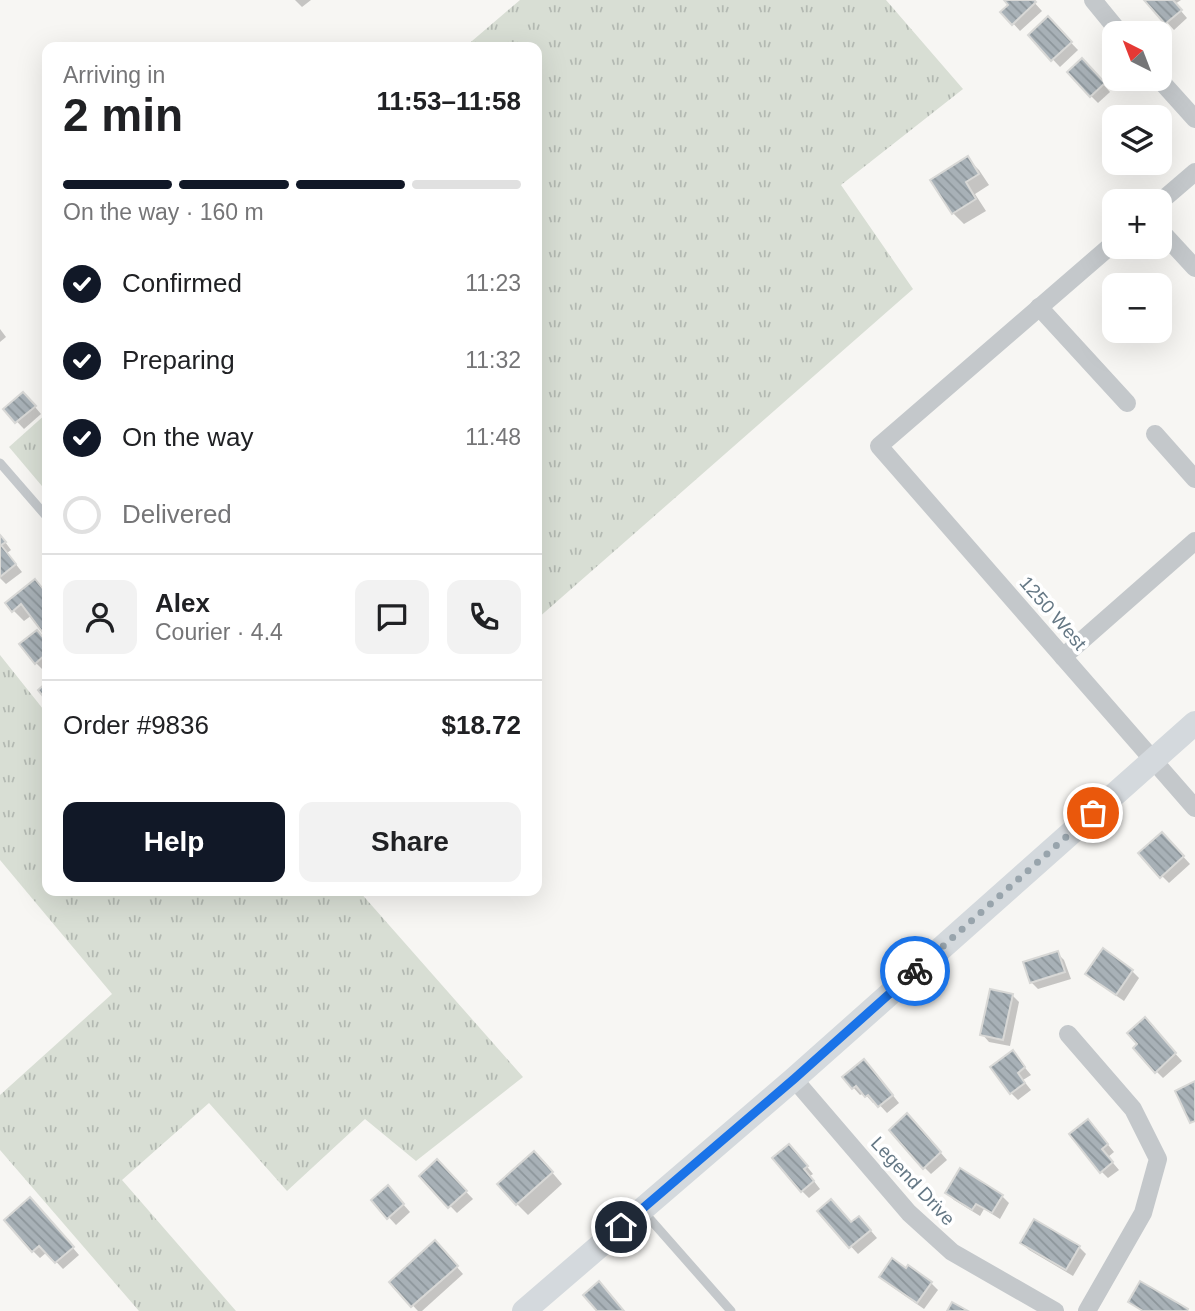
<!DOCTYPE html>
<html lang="en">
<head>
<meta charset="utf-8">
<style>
  body { margin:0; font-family:Helvetica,sans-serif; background:#f2f2f2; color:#202124; height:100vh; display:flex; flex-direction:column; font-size:26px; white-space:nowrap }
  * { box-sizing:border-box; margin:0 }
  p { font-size:23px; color:#757577 }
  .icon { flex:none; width:38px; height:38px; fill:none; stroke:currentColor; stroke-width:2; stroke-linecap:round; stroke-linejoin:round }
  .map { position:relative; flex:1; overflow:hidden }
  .panel { position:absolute; left:42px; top:42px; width:500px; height:854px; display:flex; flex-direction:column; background:#fff; border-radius:14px; box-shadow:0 7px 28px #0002 }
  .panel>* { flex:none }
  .needle { width:46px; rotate:318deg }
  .controls { position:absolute; left:1102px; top:21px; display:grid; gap:14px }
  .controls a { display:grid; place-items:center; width:70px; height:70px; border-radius:14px; background:#fff; box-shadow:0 7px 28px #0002; font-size:35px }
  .pin { position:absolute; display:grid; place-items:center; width:60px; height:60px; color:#fff; margin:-30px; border:4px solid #fff; border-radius:50%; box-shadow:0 2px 7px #0007 }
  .courier { position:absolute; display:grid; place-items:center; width:70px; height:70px; margin:-35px; border:5px solid #1a73e8; border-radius:50%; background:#fff; color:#222; box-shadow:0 2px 9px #0007 }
  .head em { font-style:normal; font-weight:700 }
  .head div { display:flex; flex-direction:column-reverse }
  .head { display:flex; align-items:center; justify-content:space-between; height:119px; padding:0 21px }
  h1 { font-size:46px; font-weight:700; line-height:52px }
  .bar { display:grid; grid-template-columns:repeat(4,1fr); gap:10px 7px; align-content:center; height:84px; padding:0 21px }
  .bar i { height:9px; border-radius:5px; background:#e0e0e0 }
  .bar .current { background:#111827 }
  .bar p { grid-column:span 4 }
  .line { display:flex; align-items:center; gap:18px; padding:0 21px; border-top:2px solid #e0e0e0 }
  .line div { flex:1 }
  .round { display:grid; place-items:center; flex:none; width:74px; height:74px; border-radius:14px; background:#f2f2f2 }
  ol { padding:0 21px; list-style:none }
  li { display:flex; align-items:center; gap:21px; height:77px }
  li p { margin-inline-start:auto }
  li .icon { padding:7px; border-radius:50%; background:#111827; color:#fff; stroke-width:4 }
  li:last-child { color:#757577 }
  li i { width:38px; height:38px; border:4px solid #e0e0e0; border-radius:50% }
  .cta { display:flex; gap:14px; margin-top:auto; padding:14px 21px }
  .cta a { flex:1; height:80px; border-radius:14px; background:#111827; color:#fff; font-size:28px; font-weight:700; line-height:80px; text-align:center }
  .cta a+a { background:#f2f2f2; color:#202124 }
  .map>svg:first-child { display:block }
  .grass { fill:url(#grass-tufts) }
  .shadow { fill:#0003 }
  .building { fill:url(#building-back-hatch); stroke:#d8d8d6; stroke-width:2 }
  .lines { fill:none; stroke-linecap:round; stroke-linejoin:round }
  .service { stroke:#c4c8cb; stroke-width:9 }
  .minor { stroke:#c4c8cb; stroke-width:18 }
  .secondary { stroke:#d4d9dd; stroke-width:24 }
  .done { stroke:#98a4ac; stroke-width:7; stroke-dasharray:0 12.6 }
  .route { stroke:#1a73e8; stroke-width:9 }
  .labels { text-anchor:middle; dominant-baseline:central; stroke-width:7; stroke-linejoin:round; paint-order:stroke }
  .street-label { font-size:19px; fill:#657885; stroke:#fff }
</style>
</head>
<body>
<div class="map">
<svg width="1195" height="1311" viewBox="0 0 1195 1311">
  <defs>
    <pattern id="grass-tufts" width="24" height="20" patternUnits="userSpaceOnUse" patternTransform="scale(1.75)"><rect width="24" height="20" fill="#d8ded4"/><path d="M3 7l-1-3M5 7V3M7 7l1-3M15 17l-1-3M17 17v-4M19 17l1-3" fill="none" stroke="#b3b9b2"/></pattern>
    <pattern id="building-back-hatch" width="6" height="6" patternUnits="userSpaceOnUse" patternTransform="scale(1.75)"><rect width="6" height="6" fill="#a8b1b7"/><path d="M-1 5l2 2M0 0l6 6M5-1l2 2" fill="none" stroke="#8c959a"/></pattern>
  </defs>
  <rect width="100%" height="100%" fill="#f7f6f3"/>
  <g class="grass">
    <path d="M520,0H886L963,89L841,185L913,289L537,619V47H465Z"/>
    <path d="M47,413V492L9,447Z"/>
    <path d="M0,655L47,714V891H359L523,1077L416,1161L365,1119L287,1191L209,1103L122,1180L236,1311H139L0,1150V1095L112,994L0,860Z"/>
  </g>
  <g class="shadow">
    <path d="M295,0H311L302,7Z"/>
    <path d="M1006,0H1032L1042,11L1020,31L1003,12L1011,5Z"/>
    <path d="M1147,0H1181L1175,4L1187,18L1174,30Z"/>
    <path d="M1055,26L1078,50L1060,67L1030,35Z"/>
    <path d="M1089,68L1110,92L1098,103L1091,96Z"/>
    <path d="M968,159L979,170L989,185L975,194L986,211L964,224L953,213L933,180Z"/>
    <path d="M0,329L6,337L0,342Z"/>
    <path d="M30,401L41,414L24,429L5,409Z"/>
    <path d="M0,535L11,550L7,553L22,572L6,584L0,578Z"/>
    <path d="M35,581L47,594V635L32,615L24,621L13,610Z"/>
    <path d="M37,632L47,643V666L43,670L36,663Z"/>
    <path d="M1169,841L1190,864L1169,883L1162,876Z"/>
    <path d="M1057,953L1064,960L1071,979L1038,989L1031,982Z"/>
    <path d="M1132,971L1139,978L1124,1001L1095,981L1088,974Z"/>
    <path d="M1012,995L1019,1002L1010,1046L989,1042L982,1034Z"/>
    <path d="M1151,1027L1182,1061L1163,1078L1156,1071L1139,1044Z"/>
    <path d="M1012,1052L1031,1075L1023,1080L1031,1090L1018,1100L1011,1093Z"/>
    <path d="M871,1068L899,1103L887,1113L876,1101L873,1103L864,1093L860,1095L844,1077Z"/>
    <path d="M914,1122L947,1160L931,1174L924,1167Z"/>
    <path d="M1095,1129L1114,1152L1108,1157L1119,1170L1108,1178L1101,1171Z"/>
    <path d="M796,1153L813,1174L810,1176L820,1189L809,1198L802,1191Z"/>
    <path d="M437,1161L473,1199L457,1213L421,1176Z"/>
    <path d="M545,1164L562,1184L528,1215L517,1204Z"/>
    <path d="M947,1193L1002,1196L1009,1203L1000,1219L984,1209L980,1216L954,1200Z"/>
    <path d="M395,1195L410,1212L396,1225L373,1200Z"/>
    <path d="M37,1206L79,1255L63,1269L47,1252L40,1258L33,1251Z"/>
    <path d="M819,1212L852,1224L866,1225L877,1238L858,1254Z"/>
    <path d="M1022,1243L1079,1247L1086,1254L1073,1276L1029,1250Z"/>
    <path d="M442,1250L463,1274L422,1311H418L391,1282Z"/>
    <path d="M907,1270L931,1283L938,1290L924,1309L888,1284L881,1277Z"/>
  </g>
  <g class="building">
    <path d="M1004,0H1034L1036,2L1012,25L1000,12L1008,5Z"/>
    <path d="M1144,0H1173L1182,10L1165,24Z"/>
    <path d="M1048,16L1072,42L1051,61L1028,35Z"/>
    <path d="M1082,58L1105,83L1090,97L1067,72Z"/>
    <path d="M968,156L979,174L966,182L976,199L952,214L930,180Z"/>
    <path d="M23,392L36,406L15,423L3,409Z"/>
    <path d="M0,535L6,542L1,545L16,564L0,577Z"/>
    <path d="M35,579L47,594V638L21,604L12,612L5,603Z"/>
    <path d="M37,630L47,642V653L35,664L19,644Z"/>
    <path d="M47,682V701L38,690Z"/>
    <path d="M1162,832L1184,856L1160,878L1138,853Z"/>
    <path d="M1103,948L1133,970L1116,995L1085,974Z"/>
    <path d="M1058,951L1065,972L1030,983L1023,962Z"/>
    <path d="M990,989L1013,994L1003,1040L980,1035Z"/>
    <path d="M1145,1017L1176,1053L1155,1073L1133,1048L1137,1044L1127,1033Z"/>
    <path d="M1013,1050L1025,1067L1018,1073L1025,1083L1010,1094L990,1067Z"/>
    <path d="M864,1059L893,1095L878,1107L868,1095L865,1097L856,1086L852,1089L842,1077Z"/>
    <path d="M1195,1081V1121L1190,1123L1175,1091Z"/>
    <path d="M907,1113L941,1152L923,1169L889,1130Z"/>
    <path d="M1088,1119L1108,1144L1102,1149L1113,1162L1100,1173L1069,1134Z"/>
    <path d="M789,1144L808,1166L804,1169L814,1181L801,1192L772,1158Z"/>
    <path d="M534,1151L553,1172L516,1205L497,1184Z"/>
    <path d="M437,1159L467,1191L448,1208L419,1176Z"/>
    <path d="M960,1168L1003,1195L992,1213L976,1204L972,1210L945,1193Z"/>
    <path d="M388,1185L404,1204L387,1219L371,1200Z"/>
    <path d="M30,1197L74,1247L55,1263L39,1246L32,1252L4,1220Z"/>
    <path d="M831,1199L851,1222L859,1216L871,1230L849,1248L817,1211Z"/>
    <path d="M1034,1219L1080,1246L1066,1270L1020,1243Z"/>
    <path d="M435,1240L458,1266L411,1307L389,1282Z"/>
    <path d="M892,1258L906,1268L908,1265L932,1282L917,1303L879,1277Z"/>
    <path d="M599,1281L624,1311H597L583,1295Z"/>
    <path d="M1140,1281L1188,1309L1187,1311H1143L1128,1302Z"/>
    <path d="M952,1302L968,1311H947Z"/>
  </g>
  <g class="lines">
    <g class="service">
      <path d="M0,463L47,517"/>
      <path d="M642,1210L731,1311"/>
    </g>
    <g class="minor">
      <path d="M1093,0L1120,33"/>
      <path d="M1159,79L1195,119"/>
      <path d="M1160,202L1195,172"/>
      <path d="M1160,230L1195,268"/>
      <path d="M1115,242L879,446L1195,808"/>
      <path d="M1039,307L1127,403"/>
      <path d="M1155,434L1195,479"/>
      <path d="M1063,657L1195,541"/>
      <path d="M1068,1034L1133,1109L1158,1159L1143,1213L1087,1311"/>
      <path d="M794,1079L909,1213L952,1252L1055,1311"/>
    </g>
    <path class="secondary" d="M524,1311L794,1079L1195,723"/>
  </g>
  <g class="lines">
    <path class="done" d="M915,971L1093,813"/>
    <path class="route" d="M621,1227L794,1079L915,971"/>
  </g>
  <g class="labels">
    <g class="street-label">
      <text transform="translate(1053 613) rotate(49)">1250 West</text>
      <text transform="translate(913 1181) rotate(47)">Legend Drive</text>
    </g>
  </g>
</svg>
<div class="controls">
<a><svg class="needle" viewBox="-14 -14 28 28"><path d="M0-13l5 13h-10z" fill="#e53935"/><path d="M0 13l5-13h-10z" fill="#757577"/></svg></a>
<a><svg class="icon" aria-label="layers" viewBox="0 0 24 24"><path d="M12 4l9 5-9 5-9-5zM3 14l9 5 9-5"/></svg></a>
<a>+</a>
<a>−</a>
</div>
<div class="pin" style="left:1093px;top:813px;background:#ea580c"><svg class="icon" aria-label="bag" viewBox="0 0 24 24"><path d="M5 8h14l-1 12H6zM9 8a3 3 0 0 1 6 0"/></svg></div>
<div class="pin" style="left:621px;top:1227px;background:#1f2937"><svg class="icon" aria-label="home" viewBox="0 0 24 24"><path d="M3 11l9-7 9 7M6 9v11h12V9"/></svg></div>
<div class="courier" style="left:915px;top:971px"><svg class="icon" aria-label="bike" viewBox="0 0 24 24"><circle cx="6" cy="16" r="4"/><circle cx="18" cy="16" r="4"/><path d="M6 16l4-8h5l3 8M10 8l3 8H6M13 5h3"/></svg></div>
<section class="panel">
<div class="head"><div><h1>2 min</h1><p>Arriving in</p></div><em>11:53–11:58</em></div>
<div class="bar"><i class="current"></i><i class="current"></i><i class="current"></i><i></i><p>On the way · 160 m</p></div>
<ol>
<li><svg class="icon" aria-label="check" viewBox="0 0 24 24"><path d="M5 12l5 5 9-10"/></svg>Confirmed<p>11:23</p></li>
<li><svg class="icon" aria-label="check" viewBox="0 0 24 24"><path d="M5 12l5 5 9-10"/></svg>Preparing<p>11:32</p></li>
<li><svg class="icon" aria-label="check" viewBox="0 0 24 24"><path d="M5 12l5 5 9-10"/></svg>On the way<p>11:48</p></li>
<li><i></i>Delivered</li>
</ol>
<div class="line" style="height:126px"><a class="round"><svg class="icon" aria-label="person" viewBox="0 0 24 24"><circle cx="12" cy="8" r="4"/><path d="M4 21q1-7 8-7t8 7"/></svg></a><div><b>Alex</b><p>Courier · 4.4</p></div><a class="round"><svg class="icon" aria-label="chat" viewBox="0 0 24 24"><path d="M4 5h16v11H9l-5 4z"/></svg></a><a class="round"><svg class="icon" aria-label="phone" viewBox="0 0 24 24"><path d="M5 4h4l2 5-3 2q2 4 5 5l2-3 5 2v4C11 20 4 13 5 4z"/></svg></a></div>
<div class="line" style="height:91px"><div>Order #9836</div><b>$18.72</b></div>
<div class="cta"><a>Help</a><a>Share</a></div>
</section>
</div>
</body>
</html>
